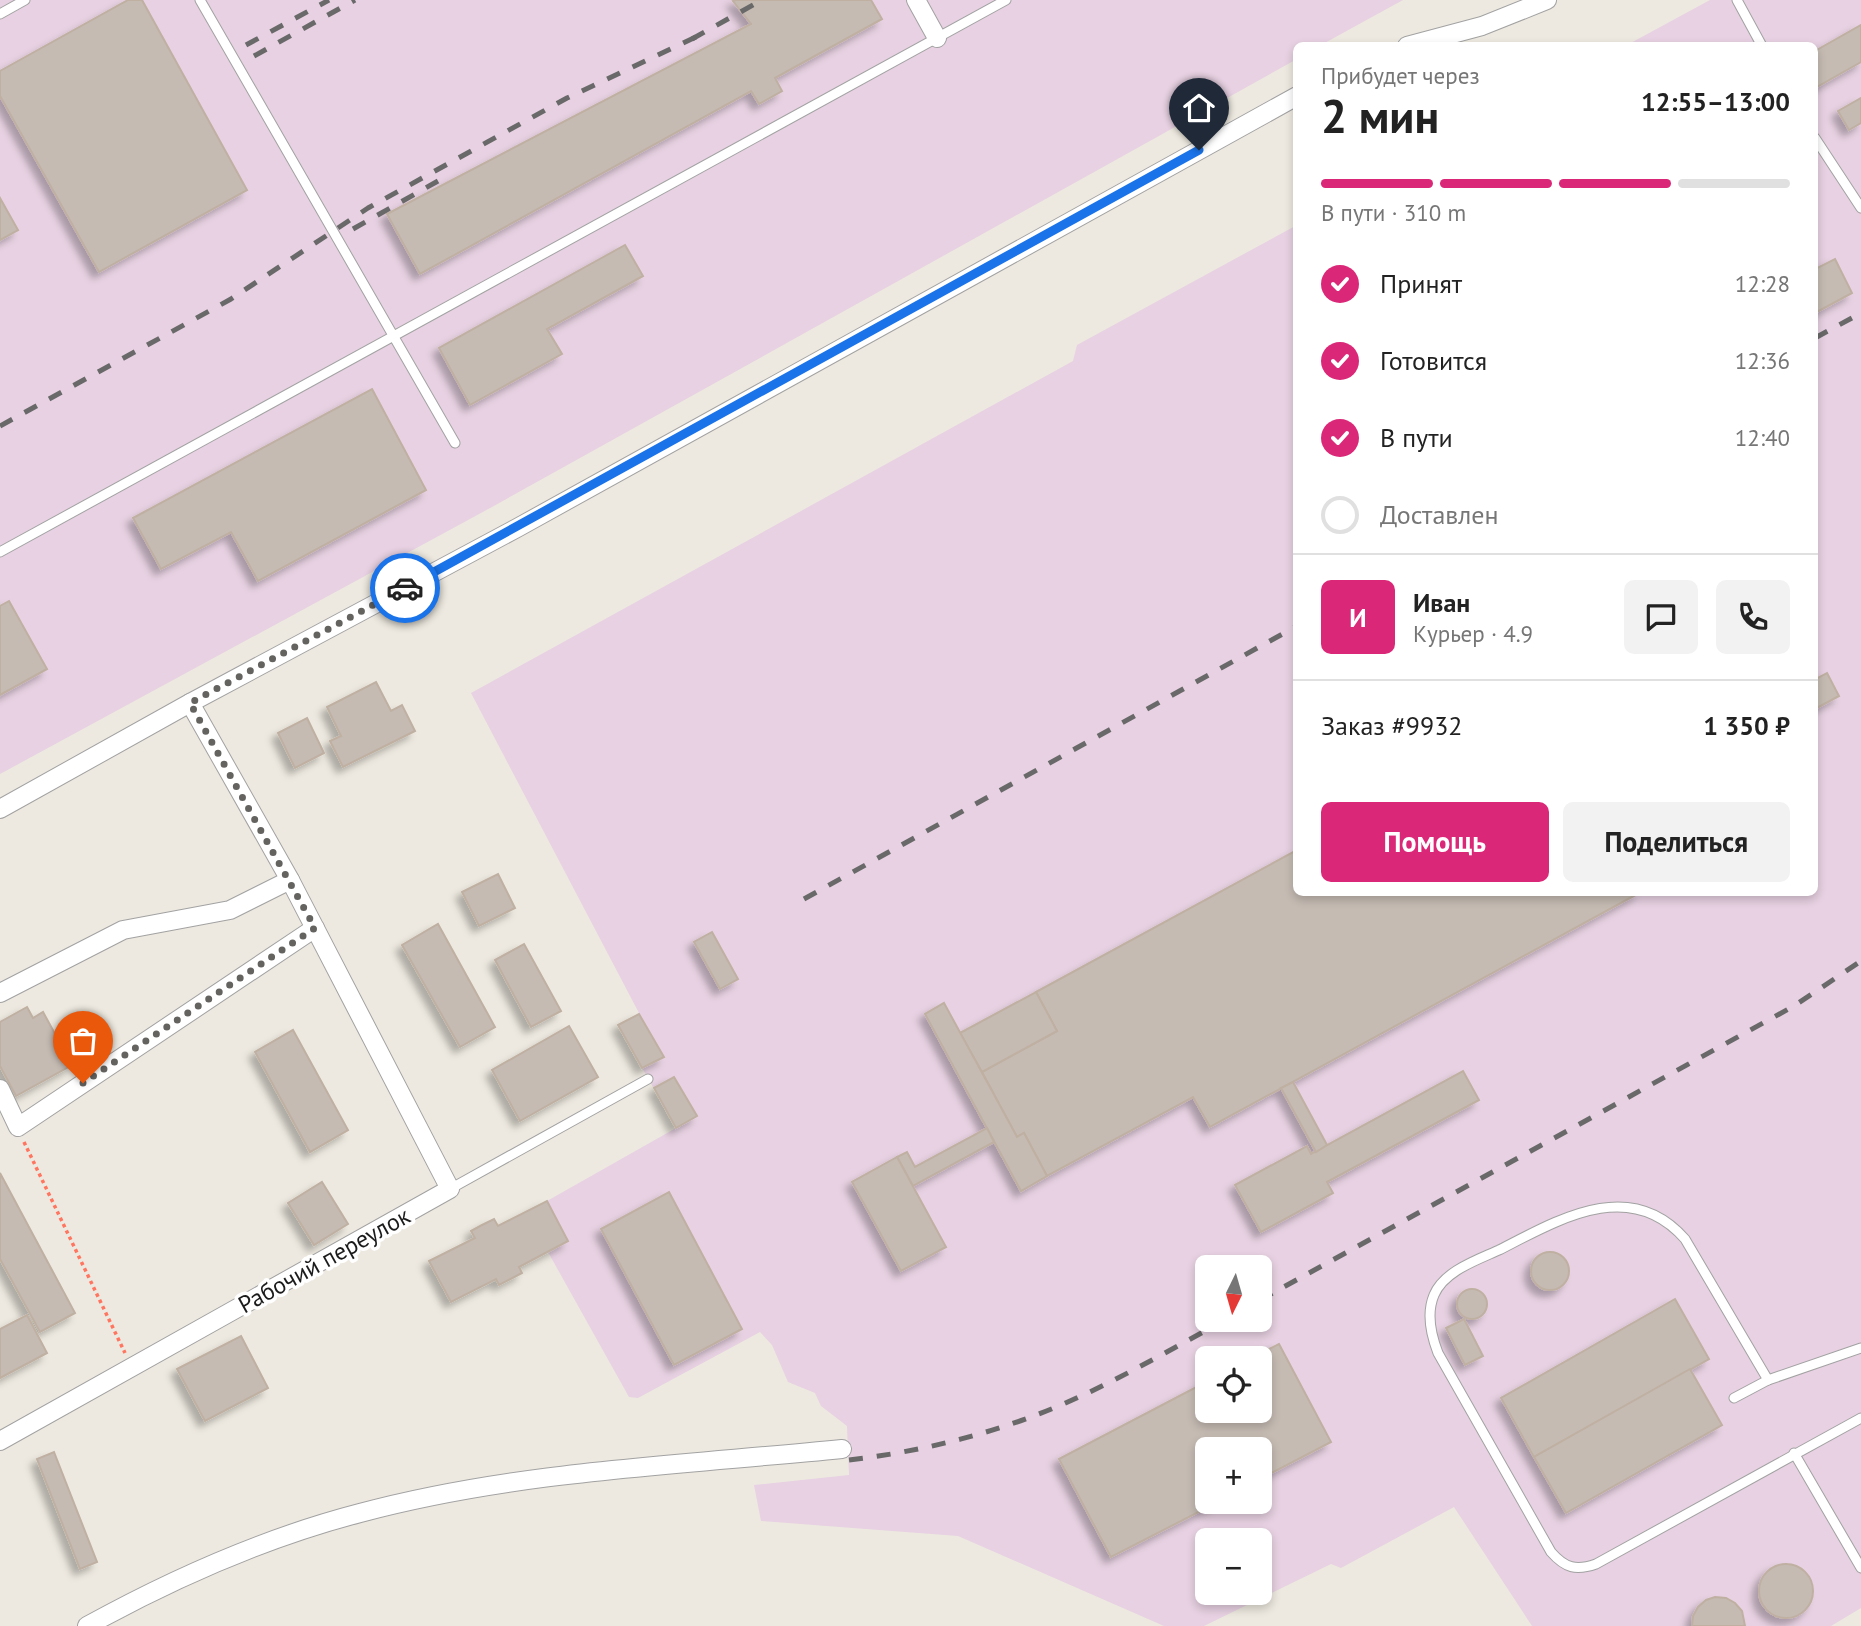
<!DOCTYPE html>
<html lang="ru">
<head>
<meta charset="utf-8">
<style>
  body { margin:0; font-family:"PT Sans",sans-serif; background:#f2f2f2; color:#222; height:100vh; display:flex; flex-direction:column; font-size:26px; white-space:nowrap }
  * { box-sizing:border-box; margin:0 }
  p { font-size:23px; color:#767676 }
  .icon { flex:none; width:38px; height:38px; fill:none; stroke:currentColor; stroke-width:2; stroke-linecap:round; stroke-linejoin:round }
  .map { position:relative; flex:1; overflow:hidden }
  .sheet { position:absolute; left:1293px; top:42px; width:525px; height:854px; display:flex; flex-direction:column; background:#fff; border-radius:10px; box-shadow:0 4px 10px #0003 }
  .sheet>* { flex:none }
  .needle { width:46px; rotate:185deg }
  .tools { position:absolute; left:1195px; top:1255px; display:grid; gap:14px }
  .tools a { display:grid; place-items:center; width:77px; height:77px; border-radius:10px; background:#fff; box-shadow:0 4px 10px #0003; font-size:35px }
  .pin { position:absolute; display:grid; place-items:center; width:60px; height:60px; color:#fff; margin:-72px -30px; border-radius:50% 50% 50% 0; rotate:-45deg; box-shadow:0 0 7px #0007 }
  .pin .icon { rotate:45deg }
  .courier { position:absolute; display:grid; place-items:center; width:70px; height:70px; margin:-35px; border:5px solid #1a73e8; border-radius:50%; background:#fff; color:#222; box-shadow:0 2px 9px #0007 }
  .head em { font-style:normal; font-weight:800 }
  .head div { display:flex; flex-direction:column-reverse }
  .head { display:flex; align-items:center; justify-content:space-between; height:119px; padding:0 28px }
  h1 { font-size:46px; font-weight:800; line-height:52px }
  .bar { display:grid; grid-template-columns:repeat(4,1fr); gap:10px 7px; align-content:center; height:84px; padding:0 28px }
  .bar i { height:9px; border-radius:5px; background:#e0e0e0 }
  .bar .selected { background:#db2777 }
  .bar p { grid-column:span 4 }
  .line { display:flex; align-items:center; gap:18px; padding:0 28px; border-top:2px solid #e0e0e0 }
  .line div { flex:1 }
  .round { display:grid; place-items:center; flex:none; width:74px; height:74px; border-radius:10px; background:#f2f2f2 }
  ol { padding:0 28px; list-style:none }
  li { display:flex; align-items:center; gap:21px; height:77px }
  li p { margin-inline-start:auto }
  li .icon { padding:7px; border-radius:50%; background:#db2777; color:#fff; stroke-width:4 }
  li:last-child { color:#767676 }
  li i { width:38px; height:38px; border:4px solid #e0e0e0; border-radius:50% }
  .primary-button { display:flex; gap:14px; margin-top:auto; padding:14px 28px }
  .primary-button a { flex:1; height:80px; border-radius:10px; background:#db2777; color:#fff; font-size:28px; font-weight:800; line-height:80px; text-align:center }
  .primary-button a+a { background:#f2f2f2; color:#222 }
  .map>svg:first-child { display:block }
  .industrial { fill:#e7d1e2; fill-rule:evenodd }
  .building { fill:#c5bbb3; stroke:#bfb0a2; stroke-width:2; filter:url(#shadow) }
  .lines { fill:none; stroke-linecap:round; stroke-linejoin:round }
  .lane-casing { stroke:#a2a2a2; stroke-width:11 }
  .street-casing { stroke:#a2a2a2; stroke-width:20 }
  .path { stroke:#ff755f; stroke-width:3.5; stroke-dasharray:3.5 3.5; stroke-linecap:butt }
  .lane { stroke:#fff; stroke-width:9 }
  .street { stroke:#fff; stroke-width:18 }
  .rail { stroke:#696969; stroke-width:5; stroke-dasharray:14 14; stroke-linecap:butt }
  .done { stroke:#646360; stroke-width:7; stroke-dasharray:0 12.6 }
  .route { stroke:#1a73e8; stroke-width:9 }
  .labels { text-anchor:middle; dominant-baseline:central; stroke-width:7; stroke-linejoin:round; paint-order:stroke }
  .street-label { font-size:24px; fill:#1b1b1b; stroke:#fff }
</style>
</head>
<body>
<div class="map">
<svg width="1861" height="1626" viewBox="0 0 1861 1626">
  <defs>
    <filter id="shadow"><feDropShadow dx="-6" dy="6" stdDeviation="3.5" flood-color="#0004"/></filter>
  </defs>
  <rect width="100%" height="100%" fill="#ede9e0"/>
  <g class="industrial">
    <path d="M0,0H1403L1321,45L1297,46V59L492,507L0,774Z"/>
    <path d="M1710,0H1861V1608L1831,1626H1532L1454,1507L1341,1568L1331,1564L1204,1626H1164L958,1536L761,1521L754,1485L849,1475L847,1426L821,1406L815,1393L788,1382L772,1345L760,1332L638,1398L629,1397L548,1252L568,1241L547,1201L676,1128L618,1025L639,1013L471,693L1073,361L1077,345L1297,225V892H1815V46L1627,45ZM1208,1267H1260V1320H1208ZM1208,1358H1260V1410H1208ZM1208,1449H1260V1502H1208ZM1208,1540H1260V1592H1208Z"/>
  </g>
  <g class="building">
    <path d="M128,0H142L247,190L99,272L0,96V71Z"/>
    <path d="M736,0H871L882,19L775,78L782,91L759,104L751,91L420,274L387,214L751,24L733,1Z"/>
    <path d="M1861,25V62L1815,88V51Z"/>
    <path d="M1861,98V123L1849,130L1838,111Z"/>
    <path d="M0,198L18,230L0,240Z"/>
    <path d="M625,245L643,276L547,329L562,354L470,405L439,348Z"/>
    <path d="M1835,259L1852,293L1815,313V269Z"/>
    <path d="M372,389L426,490L258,581L231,532L161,569L133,518Z"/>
    <path d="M9,601L47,669L0,695V606Z"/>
    <path d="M1827,673L1839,696L1815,709V677L1816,679Z"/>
    <path d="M376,682L391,711L402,705L415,731L343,767L330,741L341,736L327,707Z"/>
    <path d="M307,718L324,753L295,768L278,733Z"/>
    <path d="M1297,850V892H1641L1210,1127L1193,1097L1047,1176L1024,1133L1017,1137L982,1072L1057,1031L1036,992Z"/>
    <path d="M498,874L515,908L479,926L462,892Z"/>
    <path d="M438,924L495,1027L460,1047L402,945Z"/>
    <path d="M712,932L738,979L720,989L694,942Z"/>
    <path d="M524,944L561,1011L531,1027L495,960Z"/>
    <path d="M1036,992L1057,1031L982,1072L960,1033Z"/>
    <path d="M944,1003L1017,1137L1024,1133L1047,1176L1021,1191L925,1014Z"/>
    <path d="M27,1007L33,1018L43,1012L72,1065L16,1096L0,1066V1022Z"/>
    <path d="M639,1014L664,1057L642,1068L618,1025Z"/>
    <path d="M569,1026L598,1077L520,1121L492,1070Z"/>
    <path d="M293,1030L348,1130L310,1152L255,1052Z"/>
    <path d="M1463,1071L1479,1100L1327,1182L1333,1193L1261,1232L1235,1185L1307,1146L1311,1154Z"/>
    <path d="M674,1077L697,1116L676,1128L654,1088Z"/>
    <path d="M1293,1082L1327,1145L1316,1152L1281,1088Z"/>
    <path d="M987,1128L994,1142L913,1186L897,1157L907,1152L915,1167Z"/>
    <path d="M897,1157L946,1247L901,1271L852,1182Z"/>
    <path d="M0,1173L75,1313L40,1332L0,1259Z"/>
    <path d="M322,1182L348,1224L314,1245L288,1203Z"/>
    <path d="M669,1192L742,1329L674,1365L601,1229Z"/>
    <path d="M547,1201L568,1241L519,1267L522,1273L499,1285L496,1279L451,1302L429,1261L475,1238L471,1231L482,1225L494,1219L498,1226Z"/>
    <circle cx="1550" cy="1271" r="19"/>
    <circle cx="1472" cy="1304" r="15"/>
    <path d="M1675,1299L1709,1359L1534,1457L1501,1398Z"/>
    <path d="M27,1315L47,1353L0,1378V1329Z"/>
    <path d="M1464,1319L1483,1356L1465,1365L1446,1328Z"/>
    <path d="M241,1336L268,1388L205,1421L177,1369Z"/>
    <path d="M1279,1344L1331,1442L1260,1479V1449H1208V1502H1218L1111,1557L1059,1459L1208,1381V1410H1260V1358H1251Z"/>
    <path d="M1690,1369L1722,1425L1566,1513L1534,1457Z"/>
    <path d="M54,1452L97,1562L80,1569L37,1459Z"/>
    <circle cx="1786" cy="1591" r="27"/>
    <path d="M1715,1597L1726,1598L1735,1603L1742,1611L1745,1626H1692L1693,1616L1698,1607L1706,1600Z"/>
  </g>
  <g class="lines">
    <defs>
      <g id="lane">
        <path d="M200,0L455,443"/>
        <path d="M1737,0L1762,46"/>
        <path d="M0,14L25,0"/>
        <path d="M1815,138L1861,208"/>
        <path d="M0,552L1006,0"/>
        <path d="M450,1189L648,1079"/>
        <path d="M1768,1380L1685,1239C1630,1176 1558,1220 1499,1250C1477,1260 1444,1271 1434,1295C1426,1314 1431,1335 1438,1353L1551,1552C1565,1568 1576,1571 1596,1564L1861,1418"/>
        <path d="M1734,1398L1768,1380L1861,1348"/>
        <path d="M1794,1453L1861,1568"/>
      </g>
      <g id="street">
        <path d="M916,0L937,38"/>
        <path d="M1407,46L1482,26L1547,0"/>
        <path d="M0,809L190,703L517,528L1297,96"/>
        <path d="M0,993L123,930L230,910L290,880"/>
        <path d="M0,1089L18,1127L315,928"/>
        <path d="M0,1441L450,1189L290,880L190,703"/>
        <path d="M87,1626C174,1578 264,1538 360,1513C516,1471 682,1465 842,1449"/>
      </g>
    </defs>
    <use href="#lane" class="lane-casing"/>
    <use href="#street" class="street-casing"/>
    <path class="path" d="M24,1142L125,1353"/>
    <use href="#lane" class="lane"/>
    <use href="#street" class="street"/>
    <g class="rail">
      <path d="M692,39L762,0"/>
      <path d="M246,45L329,0"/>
      <path d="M254,56L355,0"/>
      <path d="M353,229L438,181"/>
      <path d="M1815,338L1861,313"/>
      <path d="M0,426L231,299L368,208L567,98L700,35"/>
      <path d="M804,899L1297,626"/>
      <path d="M1260,1300L1794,1006L1861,961"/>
      <path d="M849,1460C927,1451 1008,1430 1079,1397C1129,1374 1177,1346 1225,1320"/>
    </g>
  </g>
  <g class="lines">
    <path class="done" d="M83,1083L315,928L190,703L405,588"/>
    <path class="route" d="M405,588L1199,150"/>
  </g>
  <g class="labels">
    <g class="street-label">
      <text transform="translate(324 1260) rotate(-29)">Рабочий переулок</text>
    </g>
  </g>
</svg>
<div class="tools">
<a><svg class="needle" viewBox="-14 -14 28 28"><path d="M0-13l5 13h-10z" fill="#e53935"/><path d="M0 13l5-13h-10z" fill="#767676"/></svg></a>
<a><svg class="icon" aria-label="locate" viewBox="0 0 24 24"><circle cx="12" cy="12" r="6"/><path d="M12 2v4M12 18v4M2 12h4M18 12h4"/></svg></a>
<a>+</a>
<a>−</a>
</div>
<div class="pin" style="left:83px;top:1083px;background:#ea580c"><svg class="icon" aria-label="bag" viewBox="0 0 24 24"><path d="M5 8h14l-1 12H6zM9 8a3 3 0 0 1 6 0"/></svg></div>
<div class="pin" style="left:1199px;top:150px;background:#1f2937"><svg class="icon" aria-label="home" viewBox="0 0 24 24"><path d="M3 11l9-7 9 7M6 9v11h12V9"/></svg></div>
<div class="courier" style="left:405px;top:588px"><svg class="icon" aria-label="car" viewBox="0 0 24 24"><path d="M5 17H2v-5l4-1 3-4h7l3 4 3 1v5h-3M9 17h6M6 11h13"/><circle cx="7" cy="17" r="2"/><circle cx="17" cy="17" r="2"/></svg></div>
<section class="sheet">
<div class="head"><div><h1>2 мин</h1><p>Прибудет через</p></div><em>12:55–13:00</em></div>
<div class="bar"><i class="selected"></i><i class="selected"></i><i class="selected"></i><i></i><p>В пути · 310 m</p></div>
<ol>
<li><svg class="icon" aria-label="check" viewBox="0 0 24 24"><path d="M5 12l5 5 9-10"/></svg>Принят<p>12:28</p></li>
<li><svg class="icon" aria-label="check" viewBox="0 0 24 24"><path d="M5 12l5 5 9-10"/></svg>Готовится<p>12:36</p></li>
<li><svg class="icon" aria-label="check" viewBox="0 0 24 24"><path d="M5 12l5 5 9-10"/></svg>В пути<p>12:40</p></li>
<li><i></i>Доставлен</li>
</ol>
<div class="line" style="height:126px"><b class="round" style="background:#db2777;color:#fff">И</b><div><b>Иван</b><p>Курьер · 4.9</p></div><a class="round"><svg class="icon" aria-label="chat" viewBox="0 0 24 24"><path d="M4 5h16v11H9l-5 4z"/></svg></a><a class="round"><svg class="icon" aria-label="phone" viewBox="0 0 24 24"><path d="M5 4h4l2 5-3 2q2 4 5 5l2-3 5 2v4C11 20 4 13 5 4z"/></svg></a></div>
<div class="line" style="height:91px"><div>Заказ #9932</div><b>1 350 ₽</b></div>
<div class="primary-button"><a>Помощь</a><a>Поделиться</a></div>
</section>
</div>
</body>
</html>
